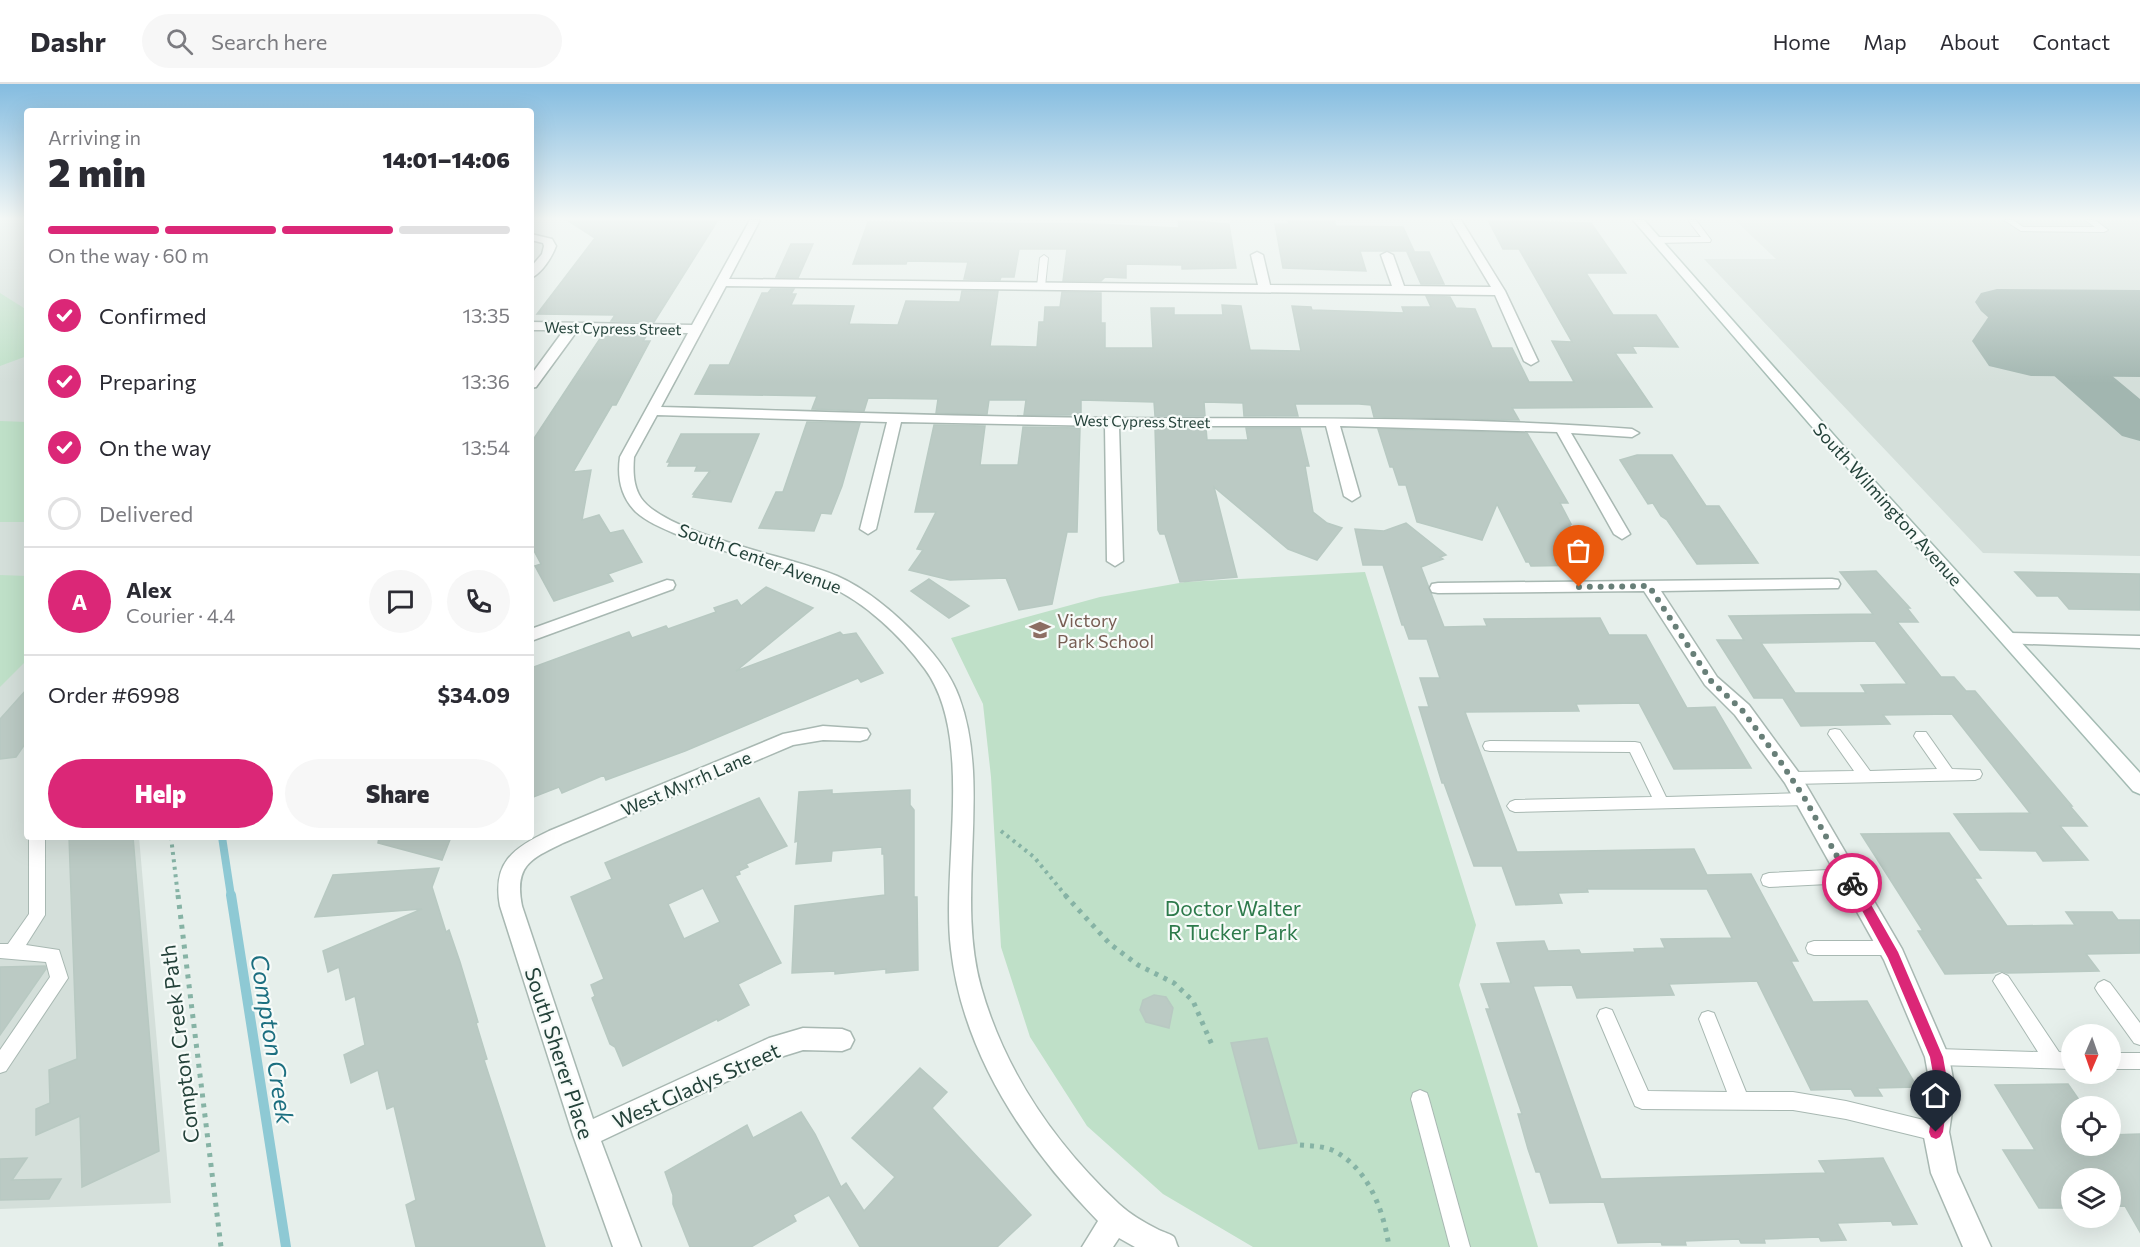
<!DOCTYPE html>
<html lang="en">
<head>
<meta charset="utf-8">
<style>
  body { margin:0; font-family:Commissioner,sans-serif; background:#f7f7f7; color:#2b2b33; height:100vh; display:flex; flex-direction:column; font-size:22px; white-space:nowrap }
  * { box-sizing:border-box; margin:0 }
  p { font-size:20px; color:#7c7c81 }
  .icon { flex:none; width:33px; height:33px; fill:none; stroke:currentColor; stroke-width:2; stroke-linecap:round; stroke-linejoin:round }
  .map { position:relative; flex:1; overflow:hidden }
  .drawer { position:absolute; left:24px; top:24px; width:510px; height:732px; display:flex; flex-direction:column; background:#fff; border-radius:6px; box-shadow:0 6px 24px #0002 }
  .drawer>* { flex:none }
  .needle { width:39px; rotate:182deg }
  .buttons { position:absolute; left:2061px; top:940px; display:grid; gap:12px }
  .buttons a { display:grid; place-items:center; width:60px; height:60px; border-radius:50%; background:#fff; box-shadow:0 6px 24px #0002; font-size:30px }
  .pin { position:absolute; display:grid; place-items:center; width:51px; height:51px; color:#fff; margin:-62px -26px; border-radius:50% 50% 50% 0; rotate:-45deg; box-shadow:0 0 6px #0007 }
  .pin .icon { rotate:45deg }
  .courier { position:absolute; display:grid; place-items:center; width:60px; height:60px; margin:-30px; border:4px solid #db2777; border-radius:50%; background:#fff; color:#222; box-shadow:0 2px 8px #0007 }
  .overview em { font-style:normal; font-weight:800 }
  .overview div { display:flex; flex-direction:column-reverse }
  .overview { display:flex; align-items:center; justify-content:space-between; height:102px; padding:0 24px }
  h1 { font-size:39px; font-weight:800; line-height:45px }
  .bar { display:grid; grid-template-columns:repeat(4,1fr); gap:9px 6px; align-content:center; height:72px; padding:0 24px }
  .bar i { height:8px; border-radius:4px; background:#e1e1e2 }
  .bar .selected { background:#db2777 }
  .bar p { grid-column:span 4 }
  .line { display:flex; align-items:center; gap:15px; padding:0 24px; border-top:2px solid #e1e1e2 }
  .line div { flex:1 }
  .round { display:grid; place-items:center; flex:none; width:63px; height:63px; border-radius:32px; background:#f7f7f7 }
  ol { padding:0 24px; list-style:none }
  li { display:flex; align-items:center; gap:18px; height:66px }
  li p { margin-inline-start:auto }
  li .icon { padding:6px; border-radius:50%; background:#db2777; color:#fff; stroke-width:4 }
  li:last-child { color:#7c7c81 }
  li i { width:33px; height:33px; border:3px solid #e1e1e2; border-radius:50% }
  .primary-button { display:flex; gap:12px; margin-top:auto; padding:12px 24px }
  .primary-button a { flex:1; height:69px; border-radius:36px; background:#db2777; color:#fff; font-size:24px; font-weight:800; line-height:69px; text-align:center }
  .primary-button a+a { background:#f7f7f7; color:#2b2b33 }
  header { display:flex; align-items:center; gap:36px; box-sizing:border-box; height:84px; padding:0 30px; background:#fff; border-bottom:2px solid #e1e1e2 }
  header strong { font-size:28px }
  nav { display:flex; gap:33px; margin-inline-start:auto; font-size:21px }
  .search { width:420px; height:54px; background:#f7f7f7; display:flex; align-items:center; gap:15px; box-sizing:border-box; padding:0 21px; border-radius:33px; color:#7c7c81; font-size:22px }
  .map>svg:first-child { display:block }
  .built { fill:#d4dfda }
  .green { fill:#bfe0c8 }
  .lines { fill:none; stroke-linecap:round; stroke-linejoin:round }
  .stream-far1 { stroke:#8ec9d4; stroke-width:8 }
  .stream { stroke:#8ec9d4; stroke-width:10 }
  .taxiway { fill:#a2b6b0; fill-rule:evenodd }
  .runway { fill:#a2b6b0; fill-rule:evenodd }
  .building { fill:#bbcac4; stroke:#b8c9c2; stroke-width:1.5; fill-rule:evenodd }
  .lane-casing { stroke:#a8b8b2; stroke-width:2 }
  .street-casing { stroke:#a8b8b2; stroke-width:3 }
  .secondary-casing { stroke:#a4bbb3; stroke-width:3 }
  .path-far1 { stroke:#86b3a5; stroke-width:4; stroke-dasharray:3 4.5; stroke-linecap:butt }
  .path { stroke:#86b3a5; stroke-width:5; stroke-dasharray:4 6; stroke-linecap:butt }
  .lane { fill:#fff; fill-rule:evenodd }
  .street { fill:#fff; fill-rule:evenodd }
  .secondary { fill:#fff; fill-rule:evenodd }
  .route { fill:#db2777 }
  .done { stroke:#687f78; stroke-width:6; stroke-dasharray:0 10.8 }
  .labels { text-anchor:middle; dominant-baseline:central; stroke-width:4.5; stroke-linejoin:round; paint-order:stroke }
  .far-street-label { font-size:15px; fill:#24423a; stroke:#f7fbf9 }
  .street-label { font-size:18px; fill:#24423a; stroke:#f7fbf9 }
  .education-label { font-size:18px; fill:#785e54; stroke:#f7fbf9; text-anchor:start }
  .near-park-label { font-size:21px; fill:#2d7a4b; stroke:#f7fbf9 }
  .near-street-label { font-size:21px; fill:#24423a; stroke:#f7fbf9 }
  .near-water-label { font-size:24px; font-style:italic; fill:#1c6f80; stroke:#f7fbf9 }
</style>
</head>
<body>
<header>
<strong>Dashr</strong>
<div class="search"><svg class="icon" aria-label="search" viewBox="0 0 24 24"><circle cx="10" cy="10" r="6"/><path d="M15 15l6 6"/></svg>Search here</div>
<nav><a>Home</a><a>Map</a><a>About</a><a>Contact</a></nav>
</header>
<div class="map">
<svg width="2140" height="1163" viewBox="0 0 2140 1163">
  <rect width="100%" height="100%" fill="#e6efeb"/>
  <g class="built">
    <path d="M0,136H27V753H139L171,1119L0,1125Z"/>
    <path d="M1735,136L2140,137V472L1983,469L1704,175H1776Z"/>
  </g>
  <g class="green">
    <path d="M0,209L27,226V272L0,282Z"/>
    <path d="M0,337L27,338V438H0Z"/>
    <path d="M1365,488L1476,841L1459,901L1538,1163H1253L1163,1110L1087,1042L1030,953L1001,863L991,693L983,620L951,554L1100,513L1185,498Z"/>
    <path d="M0,491L27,492V576L0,603Z"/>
  </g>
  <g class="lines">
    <path class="stream-far1" d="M222,753L231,812"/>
    <path class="stream" d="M231,811L286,1163"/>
    <path class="taxiway" d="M1997,205L2140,206V232H2040L2140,315V357L2122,352L1981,227L1975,218L1981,209Z"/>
    <path class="runway" d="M2031,222L2140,223V293L2031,292L1989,282L1972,257L1989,232Z"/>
  </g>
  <g class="building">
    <path d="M567,136H718L654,238L611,237L615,231L537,230L595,154Z"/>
    <path d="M1178,136L1229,140L1236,184L1182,185V181L1126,180V194L1105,193L1101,197H1063L1067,165H1019L1014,193H1001L1000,196L964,195L968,178L907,177L906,180H853L868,138L1096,140L1179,144Z"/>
    <path d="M1288,136H1334L1336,142L1403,143L1414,167H1360L1366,187L1283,184L1275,140H1289Z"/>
    <path d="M1488,136H1545L1546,138L1591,139L1626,189H1586L1613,231H1656L1678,263L1632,262L1636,269H1615L1652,323L1512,324L1519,336L1374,333L1371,321L1359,320H1295L1298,332H1244L1243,319L1204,318L1205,332H1155L1154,318L1081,316V331H1024L1026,316H989L987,330L936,329L938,315L868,314L864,327L812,325L817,312L695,310L710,281H729L762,209H768L771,205H794L791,210H796L791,221L854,222L849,240L898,241L906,217L960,218L962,207H998L990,262L1037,263L1039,238H1044L1045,223H1060L1062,208L1101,209V239H1105V264H1153L1151,224H1174V231H1223L1222,221L1241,222L1250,266L1301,267L1292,222L1311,223L1312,226L1404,229L1402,223H1431L1426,212L1450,213L1456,224L1475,225L1492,264H1512L1529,298H1574L1552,257L1572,258L1519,165H1503Z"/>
    <path d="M791,160H813L798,194L776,193Z"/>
    <path d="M1407,168H1429L1444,200H1421Z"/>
    <path d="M603,250L647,251L643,257H650L616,321H612L573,388L591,386L582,436L599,431L610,449L623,446L642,478L608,490L613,497L554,517L535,482L541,480L531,461V359Z"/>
    <path d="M807,338L860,339L842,402L831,430L821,429L814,447L759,444L776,408H783Z"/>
    <path d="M934,341L985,342L980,381H1018L1023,343L1080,344L1077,448H1067L1052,520L1019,526L1006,494L950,496L909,486L923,466L917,465L936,428H915Z"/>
    <path d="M1155,344H1206L1207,356H1248L1246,344H1300L1309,382H1305L1313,428L1327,439L1342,444L1317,476L1288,465L1214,403L1237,493L1180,498L1165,450H1160L1158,446Z"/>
    <path d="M1378,345L1527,349L1568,419H1560L1571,440H1569L1593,481L1531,482L1529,478H1526L1497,420L1482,456L1417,438L1406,401H1399L1393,383H1390Z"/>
    <path d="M681,350H759L731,418L693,413L695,410H693L710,387H695L697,382H668L670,378H667Z"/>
    <path d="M1637,371H1672L1706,422H1719L1758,479L1697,480L1667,436L1661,432L1653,419L1648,420L1620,376Z"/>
    <path d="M1406,439L1446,471L1440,473L1443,475L1421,483L1444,543L1487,542L1484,535L1600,534L1609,551H1646L1687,624L1715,623L1751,684L1674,685L1639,619L1576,620L1579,627L1465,628L1517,768L1694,765L1707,791L1751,790L1798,877H1791L1813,918L1867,917L1917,1003L1877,1004L1882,1012H1855L1851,1005L1811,1006L1757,897L1669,900L1674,911L1577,914L1572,901L1533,902L1601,1095L1826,1089L1819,1077L1883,1074L1917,1140L1893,1141L1891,1137L1837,1139L1846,1156L1821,1157L1819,1153L1764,1155L1765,1159H1741L1739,1155L1685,1157L1686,1161H1662L1661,1158L1618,1159L1604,1118L1550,1119L1540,1088H1536L1528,1065L1518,1030H1522L1486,925H1490L1481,900L1511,899L1497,859L1544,857L1548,867L1579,866L1581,870L1635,868L1634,865L1665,864L1661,855L1732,854L1707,805H1587L1588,808L1558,809L1562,819L1516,821L1502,782H1474L1444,699H1442L1419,623H1429L1420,594H1440L1427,555H1409L1404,541H1402L1383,481H1363L1355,445L1384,447Z"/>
    <path d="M1876,487L1910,524H1907L1918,538H1897L1941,593H1954L1966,607H1975L2072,722H2070L2087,742H2060L2088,776L2043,777L2036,767L1980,766L1954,730L2030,729L1952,630L1883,631L1890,640L1801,642L1783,614H1754L1717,556H1744L1729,532L1873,530L1840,488ZM1875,557L1907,600L1861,601L1866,609H1795L1761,559Z"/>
    <path d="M2015,488L2140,490V526L2069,525L2058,512H2037Z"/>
    <path d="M929,495L969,522L949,534L911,507Z"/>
    <path d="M766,503L813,524L736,587L840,548L843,551L856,549L883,589L861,598L858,594L685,667L606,696L604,691L562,709L559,703L531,714V584L629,548L632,554L666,542L668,545L716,528L714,524L737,516L741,522Z"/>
    <path d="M27,605V657L16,673L0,675V635Z"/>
    <path d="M832,706V710L910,706V721L914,726V813H917L918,886L886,889V885L835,890V887L792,889L795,822L885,811L884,770H882V763L832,767L831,777L796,780L798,757L795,758L799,708Z"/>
    <path d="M759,714L787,762L746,780L748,783L739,787L740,790L735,792L781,879L738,900L749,921L718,937L717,935L623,982L615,963L610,960L592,914L595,912L591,901L604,895L571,813L612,795L605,779ZM703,804L720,838L684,855L668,820Z"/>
    <path d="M1949,749L1981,794H1974L2007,842L2075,841L2066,828H2112L2118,836H2140V869L2086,870L2099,887L2007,889L2001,887L1993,889L1945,890L1918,847H1923L1861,750Z"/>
    <path d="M69,753H133L159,1067L82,1103L80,1032L36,1051V1025L50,1019L49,986L77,975Z"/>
    <path d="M379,753H451L442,776L378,759Z"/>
    <path d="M439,784L432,803L446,848L449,846L460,878L478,938L476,939L487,975L484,976L545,1163H416L406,1121L416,1116L394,1022L387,1025L378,986L351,999L344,971L365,961L355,912L346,916L339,883L328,888L323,867L422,825L315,833L333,791Z"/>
    <path d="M45,882L46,885L0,951V883Z"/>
    <path d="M1154,911L1166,913L1173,924L1169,944L1146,938L1140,926L1143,916Z"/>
    <path d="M1267,954L1297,1059L1259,1065L1231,959Z"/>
    <path d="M920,984L947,1008L932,1024L1031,1131L997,1163H860L829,1111L793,1131L796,1137L751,1163H690L673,1120V1111L665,1088L747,1041L753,1054L801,1028L815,1050L841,1103L846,1099L864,1127L895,1093L852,1054Z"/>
    <path d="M2068,1000L2084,1023H2072V1062H2110V1051L2140,1050V1148L2125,1122L2110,1123V1095H2072V1124H2039L2003,1066H2035L1995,1001Z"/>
    <path d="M27,1074L12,1096L61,1095L49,1115L0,1116V1075Z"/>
  </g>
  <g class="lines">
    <defs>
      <g id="lane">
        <path d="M1688,136H1696L1711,156L1710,158L1655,159L1651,156L1655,153H1701Z"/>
        <path d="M2004,136H2013L2023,143H2095L2085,136H2095L2108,146L2104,148L2021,147Z"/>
        <path d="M1044,171L1048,174L1045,202L1041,205L1037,202L1040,174Z"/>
        <path d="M1835,645L1840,646L1870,687L1937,685L1914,652L1916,648H1926L1952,685L1980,686L1982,690L1980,694L1975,696L1792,700L1787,698L1785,694L1787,690L1792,688L1854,687L1828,650L1830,646Z"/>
        <path d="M1490,657L1635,658L1640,659L1666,713L1805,709L1810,711L1813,715L1810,719L1805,721L1515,728L1510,726L1507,722L1510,718L1515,716L1652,713L1630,668L1490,667L1485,666L1483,662L1485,658Z"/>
        <path d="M29,753H45V831L26,861L59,866L68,894L6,987L0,989V966L50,893L46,878L0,874V860H8L29,830Z"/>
        <path d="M1848,785L1854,787L1856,792L1854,797L1848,799L1769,803L1763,801L1761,796L1763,791L1769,789Z"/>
        <path d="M1814,857H1889L1895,859L1897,864L1895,869L1889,871H1814L1808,869L1806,864L1808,859Z"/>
        <path d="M2002,889L2008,892L2059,968L2072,969V985L1937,981L1931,979L1928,973L1931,967L1937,965L2038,968L1993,897L1996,892Z"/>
        <path d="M2104,896L2110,899L2140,939V961L2134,959L2098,909L2095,904L2098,899Z"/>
        <path d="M1606,924L1612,926L1648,1007L1727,1008L1699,935L1702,929L1708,927L1714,929L1746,1008H1793L1846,1017L1936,1039L1943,1041L1946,1048L1943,1055L1936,1057L1846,1035L1793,1026L1642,1025L1635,1022L1597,932L1600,926Z"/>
        <rect x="2110" y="969" width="30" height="16"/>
        <path d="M1420,1006L1427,1009L1429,1015L1470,1163H1450L1411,1015L1413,1009Z"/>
      </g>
      <g id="street">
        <path d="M750,136H760L729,195L1258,201L1251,171L1257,168L1263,171L1270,201L1392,202L1381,171L1387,168L1393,171L1404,202L1491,203L1451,136H1461L1505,207L1538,277L1531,281L1524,277L1495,211L726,202L661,323C812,327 963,333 1115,334C1287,335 1460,332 1632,345L1639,349L1632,353L1571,349L1630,450L1622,455L1614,450L1557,348L1340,342L1360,412L1352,417L1344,412L1326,342H1119L1123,477L1115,482L1107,477L1105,342L901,338L876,445L868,450L860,445L887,338L657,331L634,373C633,387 633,402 641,414C665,450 793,473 837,492C869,506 897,531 921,556C937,573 951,591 959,613C992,701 955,811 981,903C1005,988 1056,1061 1119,1120C1131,1131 1145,1139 1159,1146C1163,1148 1171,1150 1174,1153C1176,1156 1176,1160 1178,1163H1135L1119,1154L1113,1163H1082L1098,1137C1026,1063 963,971 951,865C941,784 975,653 925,585C900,551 866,519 827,501C779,478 725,471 676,450C662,444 647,438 636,428C621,413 617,394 620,373L688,249L577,247L536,303L531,304V291L564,246H531V238L692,241Z"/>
        <path d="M531,150L552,155L556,162C552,173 542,189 531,194V183L542,170L544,162L543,159L531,156Z"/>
        <path d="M1832,495L1838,496L1840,500L1838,504L1661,507L1717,593L1749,621L1799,689L1902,865L1949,973L1955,1006L1949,1048L1957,1088L1991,1163H1963L1931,1089L1923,1048L1931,1006L1925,973L1884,876L1785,699L1735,631L1705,601L1644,507L1438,509L1432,508L1430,504L1432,500L1438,499Z"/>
        <path d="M667,496L673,497L675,501L673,505L531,557V545Z"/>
        <path d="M2009,549L2140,552V564L2003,559L2000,555L2003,551Z"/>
        <path d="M823,642L867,645L870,650L867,655L860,657L823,656L793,661L563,759C530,775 514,782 522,822L593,1035L769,954L803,944L842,945L850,948L854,956L850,964L842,967L803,966L774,975L601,1057L641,1163H613L573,1051L500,822C492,779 513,764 549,747L783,650Z"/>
      </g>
      <path id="secondary" d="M1633,136H1644L1869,391L2140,689V710L2133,707L1859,397Z"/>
    </defs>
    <use href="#lane" class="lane-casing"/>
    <use href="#street" class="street-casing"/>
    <use href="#secondary" class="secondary-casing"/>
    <g class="path-far1">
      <path d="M1001,747L1034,773L1066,812"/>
      <path d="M171,753L178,812"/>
    </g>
    <g class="path">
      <path d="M178,811L221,1163"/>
      <path d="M1065,811L1110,860L1138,881L1174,899L1193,917L1212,961"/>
      <path d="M1300,1061C1311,1062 1322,1062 1332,1066C1368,1083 1384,1127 1389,1163"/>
    </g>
    <use href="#lane" class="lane"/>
    <use href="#street" class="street"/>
    <use href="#secondary" class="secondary"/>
  </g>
  <linearGradient id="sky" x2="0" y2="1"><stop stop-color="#84bce0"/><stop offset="0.45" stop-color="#f4f8f6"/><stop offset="1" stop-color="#f4f8f6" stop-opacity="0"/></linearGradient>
  <rect width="2140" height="299" fill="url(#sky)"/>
  <path class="route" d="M1852,794L1857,796L1898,868L1943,973L1949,1006L1943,1048L1940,1053L1936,1055L1931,1053L1929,1048L1936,1006L1930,973L1888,874L1847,799Z"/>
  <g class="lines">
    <path class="done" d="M1579,503L1649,502L1711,597L1742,626L1780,677L1805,715L1852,799"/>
  </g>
  <defs>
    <symbol id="school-bare" viewBox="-9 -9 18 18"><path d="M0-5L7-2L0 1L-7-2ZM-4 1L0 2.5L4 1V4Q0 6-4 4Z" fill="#8d6e63" stroke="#f7fbf9" stroke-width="2.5" paint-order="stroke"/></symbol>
  </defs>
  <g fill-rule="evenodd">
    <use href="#school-bare" x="1025" y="531" width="30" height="30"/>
  </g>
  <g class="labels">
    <g class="far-street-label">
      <text transform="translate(613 244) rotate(1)">West Cypress Street</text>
      <text transform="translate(1142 337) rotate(1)">West Cypress Street</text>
    </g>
    <g class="street-label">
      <text transform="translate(1888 420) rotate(48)">South Wilmington Avenue</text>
      <text transform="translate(760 474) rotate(20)">South Center Avenue</text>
      <text transform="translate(686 699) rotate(-23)">West Myrrh Lane</text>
    </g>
    <g class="education-label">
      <text x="1057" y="536">Victory<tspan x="1057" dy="21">Park School</tspan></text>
    </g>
    <g class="near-park-label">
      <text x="1233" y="823">Doctor Walter<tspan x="1233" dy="24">R Tucker Park</tspan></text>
    </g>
    <g class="near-street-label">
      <text transform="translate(179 960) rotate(-97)">Compton Creek Path</text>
      <text transform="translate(560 969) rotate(72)">South Sherer Place</text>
      <text transform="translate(696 1001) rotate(-24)">West Gladys Street</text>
    </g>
    <g class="near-water-label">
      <text transform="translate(273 955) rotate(81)">Compton Creek</text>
    </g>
  </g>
</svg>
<div class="buttons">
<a><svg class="needle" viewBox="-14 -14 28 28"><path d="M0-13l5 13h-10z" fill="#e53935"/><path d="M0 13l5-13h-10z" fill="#7c7c81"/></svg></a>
<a><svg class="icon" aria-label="locate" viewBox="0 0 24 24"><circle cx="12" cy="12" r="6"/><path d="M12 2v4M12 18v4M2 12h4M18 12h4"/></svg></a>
<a><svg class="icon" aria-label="layers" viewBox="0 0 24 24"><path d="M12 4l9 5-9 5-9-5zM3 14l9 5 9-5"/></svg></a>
</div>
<div class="pin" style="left:1579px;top:503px;background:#ea580c"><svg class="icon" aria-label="bag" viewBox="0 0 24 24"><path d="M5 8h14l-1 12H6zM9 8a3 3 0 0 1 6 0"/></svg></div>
<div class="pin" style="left:1936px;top:1048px;background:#1f2937"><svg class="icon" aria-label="home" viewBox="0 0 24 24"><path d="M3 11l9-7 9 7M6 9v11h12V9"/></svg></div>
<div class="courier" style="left:1852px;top:799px"><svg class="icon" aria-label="bike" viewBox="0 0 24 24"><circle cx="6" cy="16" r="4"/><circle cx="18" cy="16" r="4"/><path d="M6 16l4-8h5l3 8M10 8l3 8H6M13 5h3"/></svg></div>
<section class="drawer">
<div class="overview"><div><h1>2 min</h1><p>Arriving in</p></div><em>14:01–14:06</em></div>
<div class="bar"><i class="selected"></i><i class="selected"></i><i class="selected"></i><i></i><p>On the way · 60 m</p></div>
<ol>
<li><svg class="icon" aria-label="check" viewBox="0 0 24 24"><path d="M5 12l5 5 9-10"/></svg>Confirmed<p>13:35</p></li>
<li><svg class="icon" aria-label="check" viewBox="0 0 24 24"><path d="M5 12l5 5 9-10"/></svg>Preparing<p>13:36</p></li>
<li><svg class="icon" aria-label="check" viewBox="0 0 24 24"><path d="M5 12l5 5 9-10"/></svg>On the way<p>13:54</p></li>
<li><i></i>Delivered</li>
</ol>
<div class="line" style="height:108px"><b class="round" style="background:#db2777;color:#fff">A</b><div><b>Alex</b><p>Courier · 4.4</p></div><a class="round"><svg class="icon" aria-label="chat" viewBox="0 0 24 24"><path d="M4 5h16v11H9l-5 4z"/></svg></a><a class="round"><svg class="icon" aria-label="phone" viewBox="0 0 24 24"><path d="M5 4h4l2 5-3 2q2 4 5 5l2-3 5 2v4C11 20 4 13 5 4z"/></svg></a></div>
<div class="line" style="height:78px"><div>Order #6998</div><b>$34.09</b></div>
<div class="primary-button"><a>Help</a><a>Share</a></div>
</section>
</div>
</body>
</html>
